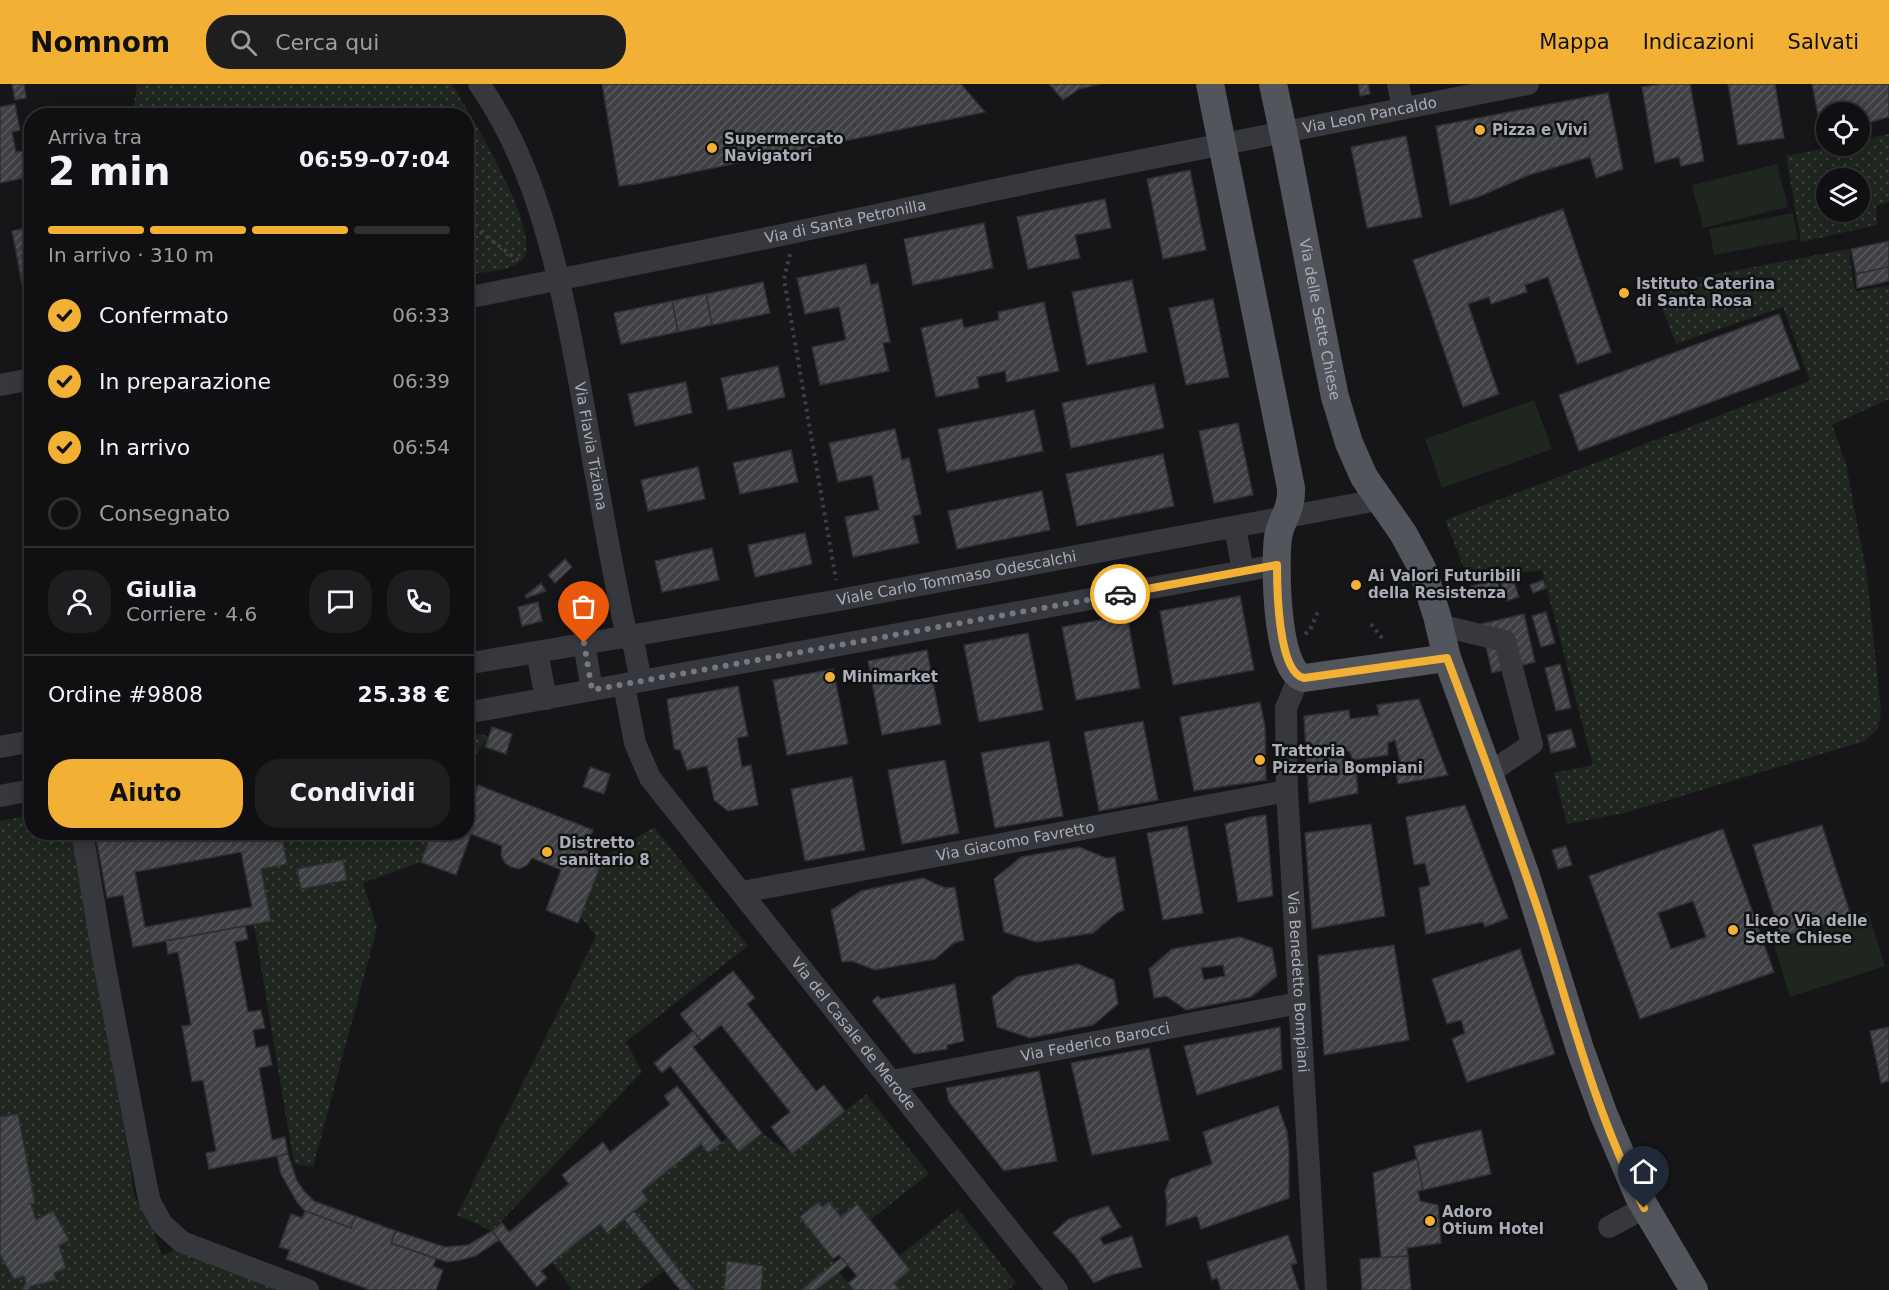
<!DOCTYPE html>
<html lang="it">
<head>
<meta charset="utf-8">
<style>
  body { margin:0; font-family:"DejaVu Sans",sans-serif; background:#1e1e20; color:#f1f3f6; height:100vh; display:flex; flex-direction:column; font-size:22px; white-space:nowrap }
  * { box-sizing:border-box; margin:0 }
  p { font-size:20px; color:#9c9d9f }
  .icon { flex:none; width:33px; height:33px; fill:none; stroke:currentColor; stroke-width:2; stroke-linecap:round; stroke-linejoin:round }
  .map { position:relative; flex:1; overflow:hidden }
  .side { position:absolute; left:24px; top:24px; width:450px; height:732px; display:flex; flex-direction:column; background:#101012; border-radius:24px; box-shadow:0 3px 15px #0003,0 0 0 2px #303032 }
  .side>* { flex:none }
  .fabs { position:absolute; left:1816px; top:18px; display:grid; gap:12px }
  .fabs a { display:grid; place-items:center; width:54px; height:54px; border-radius:50%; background:#101012; box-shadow:0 3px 15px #0003,0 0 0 2px #303032; font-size:30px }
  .pin { position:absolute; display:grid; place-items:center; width:51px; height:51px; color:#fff; margin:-62px -26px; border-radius:50% 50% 50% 0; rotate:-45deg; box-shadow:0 0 6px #0007 }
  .pin .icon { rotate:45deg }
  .courier { position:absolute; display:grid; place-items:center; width:60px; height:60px; margin:-30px; border:4px solid #f2b134; border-radius:50%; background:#fff; color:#222; box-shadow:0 2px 8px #0007 }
  .head em { font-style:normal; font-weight:800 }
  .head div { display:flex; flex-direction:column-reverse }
  .head { display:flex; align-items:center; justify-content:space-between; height:102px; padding:0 24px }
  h1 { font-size:39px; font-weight:800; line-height:45px }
  .bar { display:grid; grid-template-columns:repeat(4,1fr); gap:9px 6px; align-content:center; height:72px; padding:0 24px }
  .bar i { height:8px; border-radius:4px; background:#303032 }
  .bar .current { background:#f2b134 }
  .bar p { grid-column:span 4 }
  .line { display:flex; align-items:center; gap:15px; padding:0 24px; border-top:2px solid #303032 }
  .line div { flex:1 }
  .round { display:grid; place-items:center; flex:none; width:63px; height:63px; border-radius:24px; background:#1e1e20 }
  ol { padding:0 24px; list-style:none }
  li { display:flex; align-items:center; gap:18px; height:66px }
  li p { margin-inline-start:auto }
  li .icon { padding:6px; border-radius:50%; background:#f2b134; color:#111; stroke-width:4 }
  li:last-child { color:#9c9d9f }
  li i { width:33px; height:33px; border:3px solid #303032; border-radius:50% }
  .action { display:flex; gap:12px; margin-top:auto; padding:12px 24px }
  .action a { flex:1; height:69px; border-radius:24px; background:#f2b134; color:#111; font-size:24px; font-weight:800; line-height:69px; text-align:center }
  .action a+a { background:#1e1e20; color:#f1f3f6 }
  header { display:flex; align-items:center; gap:36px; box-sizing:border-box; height:84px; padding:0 30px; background:#f2b134; color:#111 }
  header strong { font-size:28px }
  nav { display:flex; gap:33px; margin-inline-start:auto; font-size:21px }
  .search { width:420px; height:54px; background:#1e1e20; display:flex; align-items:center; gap:15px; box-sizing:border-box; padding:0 21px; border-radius:24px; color:#9c9d9f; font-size:22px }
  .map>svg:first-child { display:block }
  .grass { fill:url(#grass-dots); fill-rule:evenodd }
  .pitch { fill:#1e261f }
  .building { fill:url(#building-hatch); stroke:#303034; stroke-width:1.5; fill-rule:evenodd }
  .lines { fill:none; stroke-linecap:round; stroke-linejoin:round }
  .path { stroke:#3d3f44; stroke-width:4; stroke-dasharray:3 4.5; stroke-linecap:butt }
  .minor { stroke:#37383d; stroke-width:22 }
  .major { stroke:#53555c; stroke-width:28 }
  .done { stroke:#757880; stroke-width:6; stroke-dasharray:0 10.8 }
  .route { stroke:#f2b134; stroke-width:8 }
  .poi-dot { fill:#f2b134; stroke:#111113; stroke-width:2 }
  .labels { text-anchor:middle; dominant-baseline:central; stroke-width:5; stroke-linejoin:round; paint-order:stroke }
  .street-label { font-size:15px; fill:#a8adb8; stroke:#111113 }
  .poi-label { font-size:15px; font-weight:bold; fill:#a8adb8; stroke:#111113; text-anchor:start }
</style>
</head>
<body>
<header>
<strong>Nomnom</strong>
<div class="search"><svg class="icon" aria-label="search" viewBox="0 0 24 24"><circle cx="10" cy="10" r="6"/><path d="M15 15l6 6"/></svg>Cerca qui</div>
<nav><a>Mappa</a><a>Indicazioni</a><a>Salvati</a></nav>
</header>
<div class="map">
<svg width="1889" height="1206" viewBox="0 0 1889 1206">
  <defs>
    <pattern id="grass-dots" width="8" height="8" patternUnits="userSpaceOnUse" patternTransform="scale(1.5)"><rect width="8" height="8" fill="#1e261f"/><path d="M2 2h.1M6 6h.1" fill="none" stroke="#3c433d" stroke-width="1.8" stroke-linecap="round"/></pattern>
    <pattern id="building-hatch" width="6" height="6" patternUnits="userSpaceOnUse" patternTransform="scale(1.5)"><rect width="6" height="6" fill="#404145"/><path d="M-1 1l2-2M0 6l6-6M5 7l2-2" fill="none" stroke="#595a5e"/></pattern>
  </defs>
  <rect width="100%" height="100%" fill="#161618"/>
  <g class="grass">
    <path d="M137,0H452C468,27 544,150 523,175C513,187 482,188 467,191L466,32L141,31L134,22Z"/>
    <path d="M1889,50V118L1876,122L1877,141L1801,158L1786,72L1836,62H1860V56ZM1827,94H1860V128H1827Z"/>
    <path d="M1849,165L1853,199L1856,207L1889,201V315L1832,341L1846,380L1867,492L1881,628L1878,645L1865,657L1625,729L1567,740L1554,689L1593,681L1542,486L1469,496L1445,436L1810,297L1783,223L1676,260L1654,202Z"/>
    <path d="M467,649L489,652L467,683L466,649Z"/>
    <path d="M31,731L32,748L71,749L130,1079L134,1111L150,1139L162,1171L179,1165L279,1206H0V737Z"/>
    <path d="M654,743L748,862L626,958L642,988L492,1147L457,1131L596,852L581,833L604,773Z"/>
    <path d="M281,749H432L421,778L363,799L377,844L313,1083L294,1080L254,841L271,837L261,785L287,780Z"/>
    <path d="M866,1010L929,1090L870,1136L857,1120L841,1133L829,1118L822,1123L818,1118L800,1133L835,1179L801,1206H761L763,1182L728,1177L724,1206H694L634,1127L648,1116L642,1107L701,1060L709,1069L727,1054L739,1068L762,1049L792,1070Z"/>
    <path d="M958,1125L1016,1199L1008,1206H900L894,1199L910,1186L899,1172Z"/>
    <path d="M624,1135L665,1186L639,1206H572L552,1178L600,1140Z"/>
    <path d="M839,1188L854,1206H816Z"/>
  </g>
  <g class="pitch">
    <path d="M1777,80L1788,123L1703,144L1692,101Z"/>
    <path d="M1793,129L1798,155L1714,171L1709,145Z"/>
    <path d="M1534,316L1552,365L1442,404L1425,355Z"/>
    <path d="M1868,828L1885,882L1790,913L1773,858Z"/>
  </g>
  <g class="building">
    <path d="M12,0H24L26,14L15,16Z"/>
    <path d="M602,0H961L985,28L636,100L619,102Z"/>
    <path d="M1049,0H1100L1079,5L1063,16Z"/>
    <path d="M1358,0H1368L1370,10L1360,12Z"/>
    <path d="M1661,0H1690L1704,77L1681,82L1679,73L1655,79L1642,3Z"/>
    <path d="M1728,0H1775L1784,54L1738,61Z"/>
    <path d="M1812,0H1889V33L1860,41V28H1827V40L1820,41Z"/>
    <path d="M1608,9L1623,85L1596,94L1590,73L1529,91L1478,113L1450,121L1436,42Z"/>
    <path d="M15,20L20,46L12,48L16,68L25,67L29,93L0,99V23Z"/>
    <path d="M1406,52L1422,133L1367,144L1351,63Z"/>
    <path d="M1190,86L1206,166L1163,175L1147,95Z"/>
    <path d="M1105,115L1111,144L1075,151L1080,174L1028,185L1017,133Z"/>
    <path d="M1563,125L1611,268L1577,280L1548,193L1525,201L1527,208L1491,220L1489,213L1468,220L1499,310L1463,323L1413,176Z"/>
    <path d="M27,129H32L30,242L12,147L30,143Z"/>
    <path d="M984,139L993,184L913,201L904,155Z"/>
    <path d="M1889,157V183L1856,190L1851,165Z"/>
    <path d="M866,180L871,201L878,199L890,258L883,259L889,287L820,301L812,263L846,256L839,223L805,230L797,194Z"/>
    <path d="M1889,183V197L1857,204L1856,190Z"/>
    <path d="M1132,196L1147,268L1087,281L1072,208Z"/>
    <path d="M763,198L770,229L712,241L706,210Z"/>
    <path d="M706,210L712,241L678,248L672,217Z"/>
    <path d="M1213,215L1229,293L1186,301L1169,224Z"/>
    <path d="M672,217L678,248L621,260L614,229Z"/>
    <path d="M1044,218L1059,287L1007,298L1005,287L977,293L979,304L936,313L921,244L962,235L964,244L999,236L998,228Z"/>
    <path d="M1779,230L1800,285L1579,367L1559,311Z"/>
    <path d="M778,282L785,313L728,326L721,294Z"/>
    <path d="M686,298L692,329L635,342L628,310Z"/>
    <path d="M1154,300L1164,344L1071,364L1062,319Z"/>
    <path d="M1034,326L1043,367L947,388L938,345Z"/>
    <path d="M1238,339L1253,411L1214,419L1199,347Z"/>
    <path d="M895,345L902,376L909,374L921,430L913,432L919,459L853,473L845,433L879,426L872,391L838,398L829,359Z"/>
    <path d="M791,366L798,398L740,410L733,379Z"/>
    <path d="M1163,370L1174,422L1077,442L1066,390Z"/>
    <path d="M698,383L705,415L648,427L641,396Z"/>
    <path d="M1042,407L1050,446L957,465L948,427Z"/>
    <path d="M805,449L812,480L755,493L748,461Z"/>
    <path d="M712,464L719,496L662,508L655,477Z"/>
    <path d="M565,475L572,483L555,499L548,491Z"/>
    <path d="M1513,495L1519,513L1506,517L1501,499Z"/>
    <path d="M1497,496L1501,510L1474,516L1471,502Z"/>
    <path d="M1543,496L1546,504L1533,509L1530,501Z"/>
    <path d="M541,499L546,507L526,514L525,512Z"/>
    <path d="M582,511L586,529L564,533L561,515Z"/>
    <path d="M1240,512L1254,586L1173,601L1160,527Z"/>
    <path d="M538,518L542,537L522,542L518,523Z"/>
    <path d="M1546,528L1555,559L1541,563L1532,532Z"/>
    <path d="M1524,530L1535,578L1492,589L1481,540Z"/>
    <path d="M1127,531L1140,604L1076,616L1062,543Z"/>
    <path d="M1028,549L1043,626L979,638L964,561Z"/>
    <path d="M927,566L941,640L882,651L868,577Z"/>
    <path d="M1560,580L1571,624L1556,627L1545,584Z"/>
    <path d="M833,585L848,660L787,671L773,596Z"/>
    <path d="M738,602L748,652L737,654L742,683L751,681L758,721L728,727L714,716L707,682L687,686L680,666L674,665L667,615Z"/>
    <path d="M1419,615L1448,691L1398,700L1394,679L1400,678L1395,656L1388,659V671L1353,676L1349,667L1344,668L1348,688L1356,687L1358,709L1309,719L1304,632L1349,626L1350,635L1379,631L1377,621Z"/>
    <path d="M1260,618L1265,642L1266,696L1194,707L1180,633Z"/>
    <path d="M1143,637L1158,716L1099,727L1084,648Z"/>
    <path d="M492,643L512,650L506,670L485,663Z"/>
    <path d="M1571,645L1576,663L1551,669L1547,651Z"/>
    <path d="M1049,657L1063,732L995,744L981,669Z"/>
    <path d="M945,676L959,749L902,760L888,686Z"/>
    <path d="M590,683L610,690L604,710L583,703Z"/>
    <path d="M852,693L865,766L805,777L791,705Z"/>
    <path d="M478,701L593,746L585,765L604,773L578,839L546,826L561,786L532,774L527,781L519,785L511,783L505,779L501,771L502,762L471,750L456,791L421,778L432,748H466V719L470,721Z"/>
    <path d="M1465,721L1508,834L1485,843L1483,838L1426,850L1419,804L1430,801L1425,779L1414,781L1406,733Z"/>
    <path d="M1266,731L1273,812L1238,818L1225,740L1250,733Z"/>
    <path d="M1371,740L1385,832L1312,845L1305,749Z"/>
    <path d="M1822,741L1851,832L1781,853L1753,761Z"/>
    <path d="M1187,742L1203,829L1163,836L1147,749Z"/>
    <path d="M1723,745L1774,888L1640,935L1589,792ZM1693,817L1706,853L1671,865L1658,829Z"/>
    <path d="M95,748H281L287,780L261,785L271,837L133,863L123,811L107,814ZM241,768L252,823L145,843L135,788Z"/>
    <path d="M1566,762L1572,781L1558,785L1552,766Z"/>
    <path d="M1079,763L1106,774L1115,773L1124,826L1117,829L1093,849L1037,858L1004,848L994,795L1021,773Z"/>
    <path d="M343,776L347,796L301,805L297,785Z"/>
    <path d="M923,794L945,804L955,803L964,856L954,859L935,875L875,886L852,877L842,878L831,826L861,807Z"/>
    <path d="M245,842L248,855L235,858L248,928L261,926L265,944L253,946L256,964L268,961L272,981L259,984L272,1056L285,1053L288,1070L209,1085L206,1069L216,1067L203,996L192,998L182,942L191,941L178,868L168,870L166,857Z"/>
    <path d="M1240,853L1272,864L1277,892L1251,913L1186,926L1166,912L1154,914L1149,885L1172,865ZM1223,881L1225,892L1204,896L1201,884Z"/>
    <path d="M1394,861L1409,956L1324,971L1318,872Z"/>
    <path d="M1520,865L1555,970L1467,998L1452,955L1465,949L1461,936L1447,940L1432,895Z"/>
    <path d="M1078,880L1114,896L1118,920L1093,941L1030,954L997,943L992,913L1017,893Z"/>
    <path d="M733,887L755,914L747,920L816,1007L824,1001L845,1027L792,1070L771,1043L790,1028L721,941L701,957L680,930Z"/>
    <path d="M955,900L964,957L947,961V965L914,970L872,917L878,912L881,915Z"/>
    <path d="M1280,943L1282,985L1197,1011L1184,962Z"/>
    <path d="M1889,943V997L1881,999L1870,947Z"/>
    <path d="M693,947L701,957L693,963L762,1049L739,1068L670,982L662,989L654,979Z"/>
    <path d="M1149,964L1169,1056L1092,1071L1071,979Z"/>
    <path d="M1039,987L1057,1077L1004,1087L949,1018L946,1004Z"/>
    <path d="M677,1002L722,1059L708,1069L701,1060L642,1107L648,1116L607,1149L600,1140L541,1187L547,1194L537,1203L492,1147L502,1139L509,1148L569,1100L562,1091L603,1058L610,1068L670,1020L664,1012Z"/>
    <path d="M1278,1022L1287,1048L1289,1068V1114L1201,1145L1197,1132L1166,1142L1167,1119L1165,1107L1170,1095L1212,1080L1203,1048Z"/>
    <path d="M18,1030L35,1119L31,1120L36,1136L53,1127L69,1156L59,1162L66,1184L54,1189L56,1196L31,1202L28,1206H22L26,1198L24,1192L14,1195L0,1171V1033Z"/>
    <path d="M1481,1046L1491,1090L1423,1106L1414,1062Z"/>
    <path d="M288,1070L297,1097L304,1107L314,1117L355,1132L351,1144L305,1127L297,1118L281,1090L277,1072Z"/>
    <path d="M1417,1075L1423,1106L1418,1107L1420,1117L1438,1121L1441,1159L1407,1164L1408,1172L1381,1174L1373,1089Z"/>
    <path d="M818,1118L822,1123L829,1118L841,1133L857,1120L910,1186L894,1199L900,1206H854L848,1199L857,1192L839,1171L833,1175L800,1133Z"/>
    <path d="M1108,1122L1121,1143L1100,1154L1104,1161L1132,1152L1142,1183L1111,1191L1094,1199L1075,1172L1053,1149L1069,1135Z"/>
    <path d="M305,1127L351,1144L355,1132L396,1147L391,1159L436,1175L433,1182L443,1186L436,1206H370L286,1175L290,1166L279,1163L291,1130L302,1134Z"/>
    <path d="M634,1127L694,1206H680L624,1135Z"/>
    <path d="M396,1147L445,1163L468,1161L492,1147L499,1156L475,1172L461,1176L447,1178L391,1159Z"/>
    <path d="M1288,1151L1297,1179L1291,1181L1299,1206H1221L1217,1194L1212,1196L1207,1178Z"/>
    <path d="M1408,1172L1411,1206H1362L1360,1175Z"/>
    <path d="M841,1174L848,1181L816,1206H801Z"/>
    <path d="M727,1177L763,1182L761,1206H724Z"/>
  </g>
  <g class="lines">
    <g class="path">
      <path d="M466,143L476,145L518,176"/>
      <path d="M790,170L784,195L836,496"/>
      <path d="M1371,540L1385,558"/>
      <path d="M1305,550L1310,546L1319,525"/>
    </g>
    <g class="minor">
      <path id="s1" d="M479,0C539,85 560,195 579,296C593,374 606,453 622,530L627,552L634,562L641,597"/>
      <path d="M1398,0L1403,24"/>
      <path id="s2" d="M466,214L777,152L1051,94L1528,0"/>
      <path d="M0,301L32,295"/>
      <path d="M1235,443L1243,487"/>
      <path d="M1439,541L1505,557L1532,660L1489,689"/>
      <path d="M584,559L592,606"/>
      <path d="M537,568L546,615"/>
      <path id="s3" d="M466,580L839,516L1378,416"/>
      <path id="s4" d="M1299,593L1286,624L1287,707L1316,1206"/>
      <path id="s5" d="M624,601L635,659L650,694L1057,1206"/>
      <path d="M466,629L1277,481"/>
      <path d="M0,663L32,657"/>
      <path d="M0,712L32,706"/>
      <path d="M82,748L105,884L147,1105L150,1118L162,1140L182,1158L308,1206"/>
      <path id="s6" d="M742,808L1287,707"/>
      <path id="s7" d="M892,997L1299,919"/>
      <path d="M1609,1143L1644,1124"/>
    </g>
    <g class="major">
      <path d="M1210,0L1291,404C1292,427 1281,435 1278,453C1275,478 1275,588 1304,594L1447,574"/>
      <path id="s8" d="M1273,0L1288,70L1326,269L1335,313L1349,359L1364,393L1403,449L1422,484L1437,532L1447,574L1525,789L1580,965L1604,1031L1639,1113L1694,1206"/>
    </g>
  </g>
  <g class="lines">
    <path class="done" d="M584,559L592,606L1120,510"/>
    <path class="route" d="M1120,510L1277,481C1277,504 1278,589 1304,594L1447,574C1479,659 1511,745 1540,832C1571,930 1596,1032 1644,1124"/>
  </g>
  <g class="poi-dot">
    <circle cx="1480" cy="46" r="6"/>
    <circle cx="712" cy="64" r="6"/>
    <circle cx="1624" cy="209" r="6"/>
    <circle cx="1356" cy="501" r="6"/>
    <circle cx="830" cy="593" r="6"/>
    <circle cx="1260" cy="676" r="6"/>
    <circle cx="547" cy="768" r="6"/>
    <circle cx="1733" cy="846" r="6"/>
    <circle cx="1430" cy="1137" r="6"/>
  </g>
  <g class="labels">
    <g class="street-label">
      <text stroke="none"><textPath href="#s2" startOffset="922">Via Leon Pancaldo</textPath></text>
      <text stroke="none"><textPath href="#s2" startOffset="387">Via di Santa Petronilla</textPath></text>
      <text stroke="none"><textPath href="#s8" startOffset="240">Via delle Sette Chiese</textPath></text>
      <text stroke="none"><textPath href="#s1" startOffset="382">Via Flavia Tiziana</textPath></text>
      <text stroke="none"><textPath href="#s3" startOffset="498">Viale Carlo Tommaso Odescalchi</textPath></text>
      <text stroke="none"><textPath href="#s6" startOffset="278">Via Giacomo Favretto</textPath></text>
      <text stroke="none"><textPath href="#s4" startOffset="308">Via Benedetto Bompiani</textPath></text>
      <text stroke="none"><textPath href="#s5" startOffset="424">Via del Casale de Merode</textPath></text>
      <text stroke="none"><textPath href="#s7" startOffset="207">Via Federico Barocci</textPath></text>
    </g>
    <g class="poi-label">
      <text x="1492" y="46">Pizza e Vivi</text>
      <text x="724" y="55">Supermercato<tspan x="724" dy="17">Navigatori</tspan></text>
      <text x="1636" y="200">Istituto Caterina<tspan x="1636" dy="17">di Santa Rosa</tspan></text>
      <text x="1368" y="492">Ai Valori Futuribili<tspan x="1368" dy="17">della Resistenza</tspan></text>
      <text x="842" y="593">Minimarket</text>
      <text x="1272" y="667">Trattoria<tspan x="1272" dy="17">Pizzeria Bompiani</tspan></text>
      <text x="559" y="759">Distretto<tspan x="559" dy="17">sanitario 8</tspan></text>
      <text x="1745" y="837">Liceo Via delle<tspan x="1745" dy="17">Sette Chiese</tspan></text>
      <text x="1442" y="1128">Adoro<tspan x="1442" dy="17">Otium Hotel</tspan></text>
    </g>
  </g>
</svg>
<div class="fabs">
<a><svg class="icon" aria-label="locate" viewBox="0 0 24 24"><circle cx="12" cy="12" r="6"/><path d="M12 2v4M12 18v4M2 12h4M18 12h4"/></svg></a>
<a><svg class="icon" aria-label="layers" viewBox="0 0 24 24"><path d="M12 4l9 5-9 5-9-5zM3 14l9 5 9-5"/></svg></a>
</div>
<div class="pin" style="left:584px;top:559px;background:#ea580c"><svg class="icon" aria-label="bag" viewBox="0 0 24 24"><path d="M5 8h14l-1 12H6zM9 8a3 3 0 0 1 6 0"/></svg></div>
<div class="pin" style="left:1644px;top:1124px;background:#1f2937"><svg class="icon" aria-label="home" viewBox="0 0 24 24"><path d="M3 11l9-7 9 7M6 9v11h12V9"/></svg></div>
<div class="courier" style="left:1120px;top:510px"><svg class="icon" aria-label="car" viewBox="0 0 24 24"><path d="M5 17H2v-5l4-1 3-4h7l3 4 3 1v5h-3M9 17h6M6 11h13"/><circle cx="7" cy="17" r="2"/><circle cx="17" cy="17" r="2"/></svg></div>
<section class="side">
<div class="head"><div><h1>2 min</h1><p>Arriva tra</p></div><em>06:59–07:04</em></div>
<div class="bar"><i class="current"></i><i class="current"></i><i class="current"></i><i></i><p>In arrivo · 310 m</p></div>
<ol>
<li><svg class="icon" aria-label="check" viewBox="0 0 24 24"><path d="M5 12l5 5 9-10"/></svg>Confermato<p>06:33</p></li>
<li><svg class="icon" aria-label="check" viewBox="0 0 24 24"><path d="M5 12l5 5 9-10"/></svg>In preparazione<p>06:39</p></li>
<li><svg class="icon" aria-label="check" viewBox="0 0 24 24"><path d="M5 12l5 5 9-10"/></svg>In arrivo<p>06:54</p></li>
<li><i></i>Consegnato</li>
</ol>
<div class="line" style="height:108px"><a class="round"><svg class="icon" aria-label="person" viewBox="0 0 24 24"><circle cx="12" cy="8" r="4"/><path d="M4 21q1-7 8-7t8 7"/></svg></a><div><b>Giulia</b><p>Corriere · 4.6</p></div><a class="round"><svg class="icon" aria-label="chat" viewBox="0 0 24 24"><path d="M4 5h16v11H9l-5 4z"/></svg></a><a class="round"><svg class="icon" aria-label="phone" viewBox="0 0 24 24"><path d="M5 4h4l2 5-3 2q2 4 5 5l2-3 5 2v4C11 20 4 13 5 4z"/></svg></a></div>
<div class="line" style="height:78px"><div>Ordine #9808</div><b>25.38 €</b></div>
<div class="action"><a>Aiuto</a><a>Condividi</a></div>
</section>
</div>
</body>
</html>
